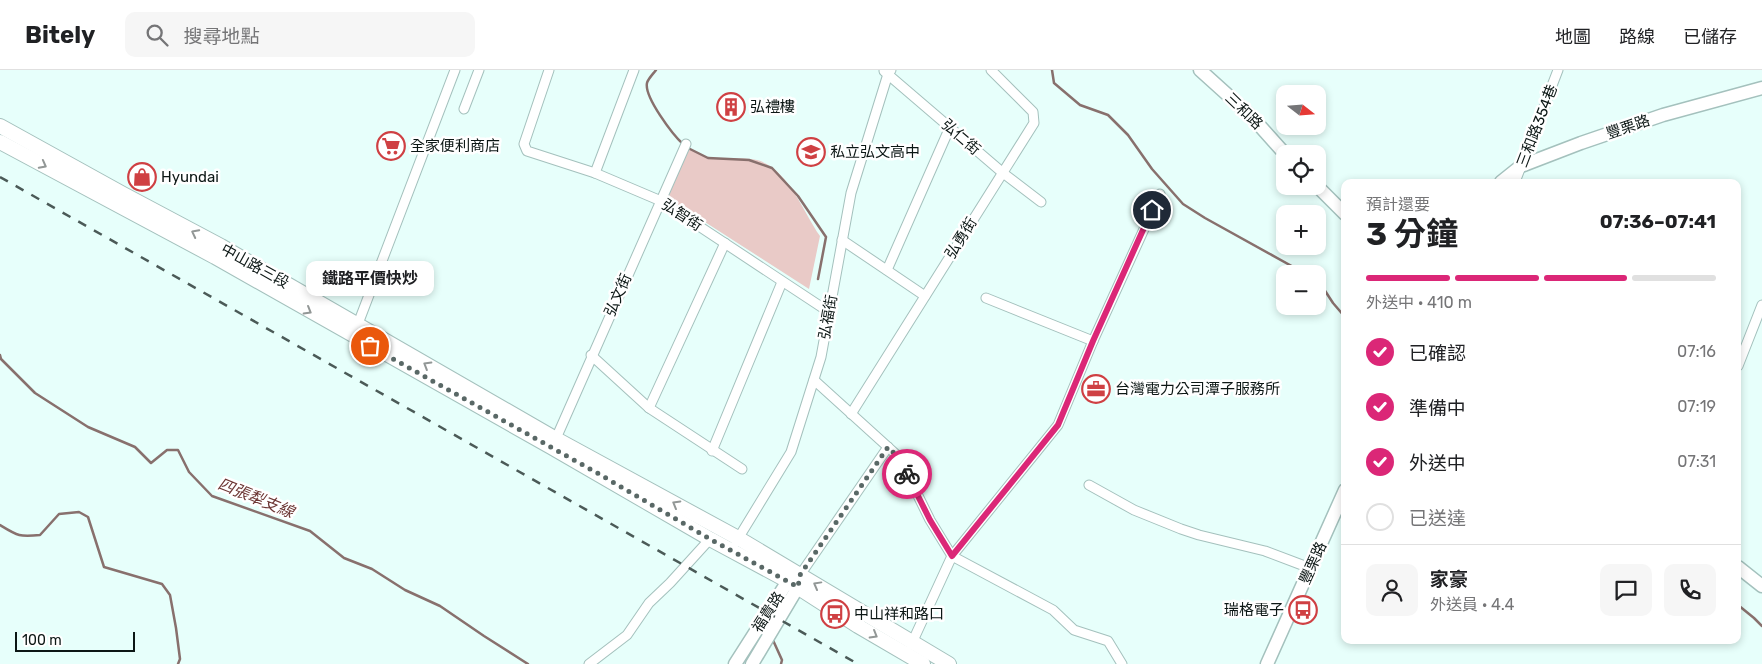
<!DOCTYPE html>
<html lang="zh-TW">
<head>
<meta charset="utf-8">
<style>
  body { margin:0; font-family:Rubik,"Noto Sans TC",sans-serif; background:#f6f6f6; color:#202124; height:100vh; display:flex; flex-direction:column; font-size:19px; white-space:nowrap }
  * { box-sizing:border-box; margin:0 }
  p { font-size:16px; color:#757577 }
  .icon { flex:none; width:28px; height:28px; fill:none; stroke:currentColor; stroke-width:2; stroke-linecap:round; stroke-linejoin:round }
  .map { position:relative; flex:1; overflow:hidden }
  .side { position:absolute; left:1341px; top:109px; width:400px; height:465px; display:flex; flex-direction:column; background:#fff; border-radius:10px; box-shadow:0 2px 8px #0003 }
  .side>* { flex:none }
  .needle { width:32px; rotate:107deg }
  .controls { position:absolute; left:1276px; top:15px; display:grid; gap:10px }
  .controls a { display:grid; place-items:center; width:50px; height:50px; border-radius:10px; background:#fff; box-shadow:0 2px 8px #0003; font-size:25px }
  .scale { position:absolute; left:15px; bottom:12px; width:120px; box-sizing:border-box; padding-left:5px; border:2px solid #0c1715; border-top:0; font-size:14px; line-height:18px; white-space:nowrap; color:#0c1715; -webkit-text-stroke:4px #fff; paint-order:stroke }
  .pin { position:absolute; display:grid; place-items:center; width:42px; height:42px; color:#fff; margin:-21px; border:2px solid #fff; border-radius:50%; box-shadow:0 1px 5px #0007 }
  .courier { position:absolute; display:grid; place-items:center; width:50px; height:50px; margin:-25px; border:4px solid #db2777; border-radius:50%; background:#fff; color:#222; box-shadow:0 1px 6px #0007 }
  .bubble { position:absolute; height:35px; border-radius:10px; background:#fff; box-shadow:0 2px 8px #0003; font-size:16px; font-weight:700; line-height:35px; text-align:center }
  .headline em { font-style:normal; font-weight:700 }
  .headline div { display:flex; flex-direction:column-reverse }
  .headline { display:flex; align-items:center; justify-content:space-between; height:85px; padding:0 25px }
  h1 { font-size:32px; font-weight:700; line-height:38px }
  .bar { display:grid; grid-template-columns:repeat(4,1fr); gap:8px 5px; align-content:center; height:60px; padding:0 25px }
  .bar i { height:6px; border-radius:4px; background:#e0e0e0 }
  .bar .selected { background:#db2777 }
  .bar p { grid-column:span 4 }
  .line { display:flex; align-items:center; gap:12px; padding:0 25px; border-top:1px solid #e0e0e0 }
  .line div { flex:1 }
  .round { display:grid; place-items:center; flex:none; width:52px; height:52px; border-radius:10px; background:#f6f6f6 }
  ol { padding:0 25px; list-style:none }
  li { display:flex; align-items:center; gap:15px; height:55px }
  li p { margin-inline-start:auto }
  li .icon { padding:5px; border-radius:50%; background:#db2777; color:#fff; stroke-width:4 }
  li:last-child { color:#757577 }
  li i { width:28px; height:28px; border:2px solid #e0e0e0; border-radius:50% }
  header { display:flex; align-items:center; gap:30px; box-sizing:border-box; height:70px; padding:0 25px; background:#fff; border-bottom:1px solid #e0e0e0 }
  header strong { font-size:24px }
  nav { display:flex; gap:28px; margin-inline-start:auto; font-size:18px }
  .search { width:350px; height:45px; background:#f6f6f6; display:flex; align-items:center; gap:12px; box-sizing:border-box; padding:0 18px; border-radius:10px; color:#757577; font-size:19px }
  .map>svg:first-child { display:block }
  .green { fill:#e9cac7 }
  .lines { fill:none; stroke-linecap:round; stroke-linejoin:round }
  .stream { stroke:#88706d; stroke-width:2.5 }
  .street-casing { stroke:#a4c1bd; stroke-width:11 }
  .secondary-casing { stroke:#a4c1bd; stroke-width:15 }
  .primary-casing { stroke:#a4c1bd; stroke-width:16 }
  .street { stroke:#fff; stroke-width:9 }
  .secondary { stroke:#fff; stroke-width:12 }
  .primary { stroke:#fff; stroke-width:14 }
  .rail { stroke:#4b5a57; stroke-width:2.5; stroke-dasharray:9 9; stroke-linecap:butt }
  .oneway { stroke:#929796 }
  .done { stroke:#596866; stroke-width:5; stroke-dasharray:0 9 }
  .route { stroke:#db2777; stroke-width:6 }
  .labels { text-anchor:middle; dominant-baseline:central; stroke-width:5; stroke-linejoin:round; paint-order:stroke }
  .poi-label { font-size:15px; fill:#0c1715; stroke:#fff; text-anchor:start }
  .street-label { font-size:15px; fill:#0c1715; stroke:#fff }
  .water-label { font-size:16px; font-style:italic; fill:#6c3634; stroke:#fff }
</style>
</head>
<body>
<header>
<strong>Bitely</strong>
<div class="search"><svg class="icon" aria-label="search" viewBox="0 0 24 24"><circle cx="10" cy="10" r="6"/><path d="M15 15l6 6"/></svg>搜尋地點</div>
<nav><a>地圖</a><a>路線</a><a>已儲存</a></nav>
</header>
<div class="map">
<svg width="1762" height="594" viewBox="0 0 1762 594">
  <rect width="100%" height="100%" fill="#e7fffb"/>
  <path class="green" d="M689,78C695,81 703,86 710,88C725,90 742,87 757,90C788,98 803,142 820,166L809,219L666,127Z"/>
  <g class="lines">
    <g class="stream">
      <path d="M656,0C653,4 648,9 647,13C644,27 673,65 683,74"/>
      <path d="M1052,0L1054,13L1080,35L1108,45L1128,65L1152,99L1183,134L1205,148L1306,204"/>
      <path d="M688,78L708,88L749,90L772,98L798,126L826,167L818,209"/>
      <path d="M1318,210L1333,233L1345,247"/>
      <path d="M0,285L1,289L35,323L88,357L135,377L151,393L167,380H178L189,402L212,426L310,461L344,488L372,499L405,520L440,536L484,566L528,594"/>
      <path d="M0,455C18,466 19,467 40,465L59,444L79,442L88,447L104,497L162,514L170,525L176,558L180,589L178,594"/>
      <path d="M1738,535L1754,548L1762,556"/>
      <path d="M772,568L782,590L781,594"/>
    </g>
    <defs>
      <g id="street">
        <path d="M549,0L524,74L527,81L595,103L661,131L829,242"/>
        <path d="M884,1L1003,103L1041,132"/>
        <path d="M464,39L479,0"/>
        <path d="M595,103L634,0"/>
        <path d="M1515,112L1558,0"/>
        <path d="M842,170L925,226"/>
        <path d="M887,200L950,57"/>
        <path d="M986,228L1093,271"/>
        <path d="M356,259L455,0"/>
        <path d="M591,285L649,338L742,399"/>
        <path d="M1738,296L1762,235"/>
        <path d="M814,310L899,387L930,450L952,486L1053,540L1074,560L1108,571L1122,594"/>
        <path d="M649,338L725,173"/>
        <path d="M851,344L1034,53L1033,42L991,0"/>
        <path d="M554,373L686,74"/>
        <path d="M712,381L782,212"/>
        <path d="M1089,415L1134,440L1181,459L1199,465L1265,481L1310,498"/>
        <path d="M736,472L791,382L821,287L851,123L888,4L891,0"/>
        <path d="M800,505L888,377"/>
        <path d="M911,575L952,486L1058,355L1093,271L1160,124"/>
        <path d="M589,594L627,565L649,533L670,513L710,469"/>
      </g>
      <g id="secondary">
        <path d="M1200,0L1251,46L1285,84"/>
        <path d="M1501,112L1521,96L1581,73L1663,45L1762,18"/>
        <path d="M1317,116L1345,144"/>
        <path d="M1738,497L1762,516"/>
        <path d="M735,594L788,511L797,506"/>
        <path d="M752,594L798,517L799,509"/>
        <path d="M1267,594L1345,420"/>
      </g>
      <g id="primary">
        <path d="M0,56L123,124L221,176L556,369L738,468L949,594"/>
        <path d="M0,72L215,187L551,377L710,469L788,511L858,556L923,594"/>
      </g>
    </defs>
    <use href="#street" class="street-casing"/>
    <use href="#secondary" class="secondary-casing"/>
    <use href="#primary" class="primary-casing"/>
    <use href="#street" class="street"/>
    <use href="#secondary" class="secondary"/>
    <use href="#primary" class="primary"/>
    <path class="rail" d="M0,107L858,594"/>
  </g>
  <defs><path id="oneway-chevron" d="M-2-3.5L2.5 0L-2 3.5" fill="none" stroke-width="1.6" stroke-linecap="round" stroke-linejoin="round" transform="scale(1.25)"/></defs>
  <g class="oneway">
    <use href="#oneway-chevron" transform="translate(43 95) rotate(28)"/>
    <use href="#oneway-chevron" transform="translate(195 163) rotate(-153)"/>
    <use href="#oneway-chevron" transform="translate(308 241) rotate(30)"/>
    <use href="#oneway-chevron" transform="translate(427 295) rotate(-149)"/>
    <use href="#oneway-chevron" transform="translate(676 434) rotate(-150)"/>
    <use href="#oneway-chevron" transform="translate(817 515) rotate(-151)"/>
    <use href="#oneway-chevron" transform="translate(874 565) rotate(30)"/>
  </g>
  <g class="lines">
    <path class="done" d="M370,276L599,404L710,469L798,517L800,505L888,377L899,388L907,404"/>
    <path class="route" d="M907,404L930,450L952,486L1058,355L1093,271L1152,140"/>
  </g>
  <defs>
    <symbol id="building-ring" viewBox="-11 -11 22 22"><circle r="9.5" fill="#fff" stroke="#cf4043" stroke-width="1.5"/><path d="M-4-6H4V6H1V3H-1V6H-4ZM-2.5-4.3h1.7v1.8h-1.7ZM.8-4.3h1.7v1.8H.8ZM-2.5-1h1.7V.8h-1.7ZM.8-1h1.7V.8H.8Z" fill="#cf4043"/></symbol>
    <symbol id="supermarket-ring" viewBox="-11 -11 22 22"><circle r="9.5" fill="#fff" stroke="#cf4043" stroke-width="1.5"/><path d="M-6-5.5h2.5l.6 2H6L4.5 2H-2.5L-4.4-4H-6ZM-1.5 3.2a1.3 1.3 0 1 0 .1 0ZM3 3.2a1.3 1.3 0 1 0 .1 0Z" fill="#cf4043"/></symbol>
    <symbol id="school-ring" viewBox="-11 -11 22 22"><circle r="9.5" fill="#fff" stroke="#cf4043" stroke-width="1.5"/><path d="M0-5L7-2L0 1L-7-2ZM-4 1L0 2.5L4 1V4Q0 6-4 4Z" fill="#cf4043"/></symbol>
    <symbol id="shop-ring" viewBox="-11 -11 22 22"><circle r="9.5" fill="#fff" stroke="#cf4043" stroke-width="1.5"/><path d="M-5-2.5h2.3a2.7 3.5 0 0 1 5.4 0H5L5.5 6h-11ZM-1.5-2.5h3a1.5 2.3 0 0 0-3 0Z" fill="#cf4043"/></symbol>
    <symbol id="office-ring" viewBox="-11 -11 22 22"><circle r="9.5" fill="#fff" stroke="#cf4043" stroke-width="1.5"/><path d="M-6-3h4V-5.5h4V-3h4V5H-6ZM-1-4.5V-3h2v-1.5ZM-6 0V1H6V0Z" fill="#cf4043"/></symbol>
    <symbol id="bus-ring" viewBox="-11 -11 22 22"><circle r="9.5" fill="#fff" stroke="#cf4043" stroke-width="1.5"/><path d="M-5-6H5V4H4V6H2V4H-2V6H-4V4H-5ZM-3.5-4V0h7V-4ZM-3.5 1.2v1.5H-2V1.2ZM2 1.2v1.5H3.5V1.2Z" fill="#cf4043"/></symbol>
  </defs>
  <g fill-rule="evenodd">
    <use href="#building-ring" x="715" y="21" width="32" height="32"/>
    <use href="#supermarket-ring" x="375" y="60" width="32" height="32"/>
    <use href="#school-ring" x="795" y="66" width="32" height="32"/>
    <use href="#shop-ring" x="126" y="91" width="32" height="32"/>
    <use href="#office-ring" x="1080" y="303" width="32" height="32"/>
    <use href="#bus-ring" x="1287" y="524" width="32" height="32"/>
    <use href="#bus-ring" x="819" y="528" width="32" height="32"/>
  </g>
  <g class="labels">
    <g class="poi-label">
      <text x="750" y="37">弘禮樓</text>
      <text x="410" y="76">全家便利商店</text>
      <text x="830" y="82">私立弘文高中</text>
      <text x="161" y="107">Hyundai</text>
      <text x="1115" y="319">台灣電力公司潭子服務所</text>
      <text x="1284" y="540" text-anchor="end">瑞格電子</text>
      <text x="854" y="544">中山祥和路口</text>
    </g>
    <g class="street-label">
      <text transform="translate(1244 41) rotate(44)">三和路</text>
      <text transform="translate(1537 56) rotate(-69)">三和路354巷</text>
      <text transform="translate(1628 57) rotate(-19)">豐栗路</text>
      <text transform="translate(961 67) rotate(41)">弘仁街</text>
      <text transform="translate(682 145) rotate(33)">弘智街</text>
      <text transform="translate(961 168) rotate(-58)">弘勇街</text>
      <text transform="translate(255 196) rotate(29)">中山路三段</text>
      <text transform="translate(618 225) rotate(-66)">弘文街</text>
      <text transform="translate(828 247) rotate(-80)">弘福街</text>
      <text transform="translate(1313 493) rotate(-66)">豐栗路</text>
      <text transform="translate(768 542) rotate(-57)">福貴路</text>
    </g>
    <g class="water-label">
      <text transform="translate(256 428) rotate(22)">四張犁支線</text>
    </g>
  </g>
</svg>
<div class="controls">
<a><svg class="needle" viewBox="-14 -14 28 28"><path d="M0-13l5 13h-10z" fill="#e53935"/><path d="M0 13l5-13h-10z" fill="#757577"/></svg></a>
<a><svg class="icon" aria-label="locate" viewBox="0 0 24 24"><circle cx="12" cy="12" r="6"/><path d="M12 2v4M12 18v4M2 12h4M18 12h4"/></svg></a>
<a>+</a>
<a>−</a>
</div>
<div class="scale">100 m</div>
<div class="pin" style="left:370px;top:276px;background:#ea580c"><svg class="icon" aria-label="bag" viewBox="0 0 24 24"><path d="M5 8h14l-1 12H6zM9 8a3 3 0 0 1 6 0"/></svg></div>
<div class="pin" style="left:1152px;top:140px;background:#1f2937"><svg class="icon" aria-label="home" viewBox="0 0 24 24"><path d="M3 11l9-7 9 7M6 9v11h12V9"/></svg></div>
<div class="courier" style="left:907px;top:404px"><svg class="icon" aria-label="bike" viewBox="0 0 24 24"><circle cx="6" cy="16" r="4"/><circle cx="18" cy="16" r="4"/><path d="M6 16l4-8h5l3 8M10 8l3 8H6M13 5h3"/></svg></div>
<div class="bubble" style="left:306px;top:191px;width:128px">鐵路平價快炒</div>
<section class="side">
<div class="headline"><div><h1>3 分鐘</h1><p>預計還要</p></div><em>07:36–07:41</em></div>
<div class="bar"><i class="selected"></i><i class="selected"></i><i class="selected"></i><i></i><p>外送中 · 410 m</p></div>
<ol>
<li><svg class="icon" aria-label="check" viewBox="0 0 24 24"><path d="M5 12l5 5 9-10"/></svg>已確認<p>07:16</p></li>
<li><svg class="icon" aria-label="check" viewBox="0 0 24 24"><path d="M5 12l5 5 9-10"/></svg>準備中<p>07:19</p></li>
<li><svg class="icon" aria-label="check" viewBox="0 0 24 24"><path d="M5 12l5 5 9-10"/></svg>外送中<p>07:31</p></li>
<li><i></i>已送達</li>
</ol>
<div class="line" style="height:90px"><a class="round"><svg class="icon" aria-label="person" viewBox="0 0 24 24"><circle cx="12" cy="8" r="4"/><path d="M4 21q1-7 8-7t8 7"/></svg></a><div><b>家豪</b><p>外送員 · 4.4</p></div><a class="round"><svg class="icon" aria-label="chat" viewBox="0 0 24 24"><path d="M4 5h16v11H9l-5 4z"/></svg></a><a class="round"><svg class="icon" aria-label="phone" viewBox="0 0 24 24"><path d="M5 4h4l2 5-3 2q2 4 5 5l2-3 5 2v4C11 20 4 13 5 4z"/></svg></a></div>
</section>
</div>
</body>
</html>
